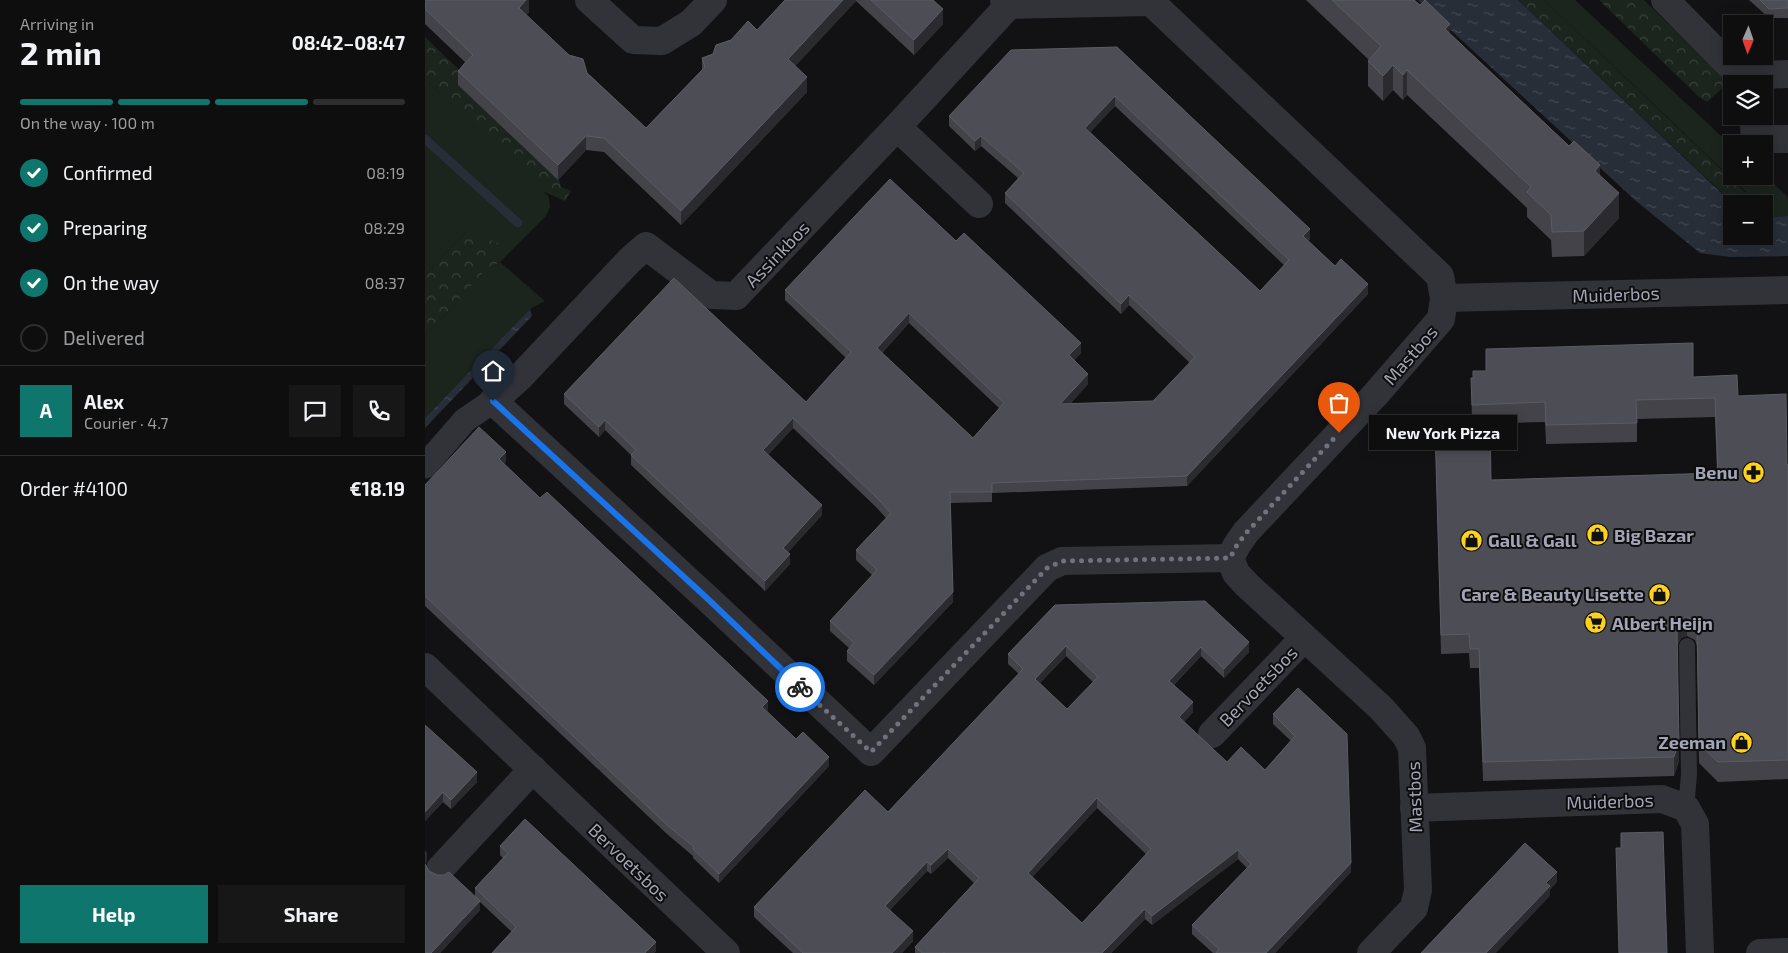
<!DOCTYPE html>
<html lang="en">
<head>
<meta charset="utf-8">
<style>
  body { margin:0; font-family:"Exo 2",sans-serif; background:#171718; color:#f1f3f6; height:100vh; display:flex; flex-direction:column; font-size:19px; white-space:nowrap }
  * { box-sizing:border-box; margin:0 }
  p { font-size:16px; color:#9b9c9e }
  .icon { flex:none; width:28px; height:28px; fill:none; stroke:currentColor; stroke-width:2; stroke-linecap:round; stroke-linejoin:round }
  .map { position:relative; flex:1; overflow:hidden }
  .drawer { display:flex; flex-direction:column; background:#0e0e0f; width:425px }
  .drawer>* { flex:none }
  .needle { width:32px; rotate:182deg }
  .tools { position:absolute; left:1298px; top:15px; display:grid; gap:10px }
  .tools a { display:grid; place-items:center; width:50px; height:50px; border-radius:0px; background:#0e0e0f; box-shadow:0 2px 12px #0003,0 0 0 1px #2e2e2f; font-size:25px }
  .pin { position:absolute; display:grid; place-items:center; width:42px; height:42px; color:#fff; margin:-51px -21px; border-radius:50% 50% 50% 0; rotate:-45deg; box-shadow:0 0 5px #0007 }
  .pin .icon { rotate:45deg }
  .courier { position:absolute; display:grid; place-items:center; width:50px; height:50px; margin:-25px; border:4px solid #1a73e8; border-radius:50%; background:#fff; color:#222; box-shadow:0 1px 6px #0007 }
  .bubble { position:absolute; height:35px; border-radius:0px; background:#0e0e0f; box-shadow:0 2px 12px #0003,0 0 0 1px #2e2e2f; font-size:16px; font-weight:700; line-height:35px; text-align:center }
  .summary em { font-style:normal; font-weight:700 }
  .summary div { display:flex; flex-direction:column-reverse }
  .summary { display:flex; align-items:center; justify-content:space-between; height:85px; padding:0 20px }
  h1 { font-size:32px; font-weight:700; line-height:38px }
  .bar { display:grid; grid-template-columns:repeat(4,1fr); gap:8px 5px; align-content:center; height:60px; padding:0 20px }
  .bar i { height:6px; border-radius:4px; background:#2e2e2f }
  .bar .active { background:#0f766e }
  .bar p { grid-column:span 4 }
  .line { display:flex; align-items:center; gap:12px; padding:0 20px; border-top:1px solid #2e2e2f }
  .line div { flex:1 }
  .round { display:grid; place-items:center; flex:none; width:52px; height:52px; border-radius:0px; background:#171718 }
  ol { padding:0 20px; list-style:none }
  li { display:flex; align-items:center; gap:15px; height:55px }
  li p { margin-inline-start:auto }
  li .icon { padding:5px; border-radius:50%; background:#0f766e; color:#fff; stroke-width:4 }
  li:last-child { color:#9b9c9e }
  li i { width:28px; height:28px; border:2px solid #2e2e2f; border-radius:50% }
  .button { display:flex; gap:10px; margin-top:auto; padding:10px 20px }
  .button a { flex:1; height:58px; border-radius:0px; background:#0f766e; color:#fff; font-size:20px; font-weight:700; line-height:58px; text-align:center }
  .button a+a { background:#171718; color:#f1f3f6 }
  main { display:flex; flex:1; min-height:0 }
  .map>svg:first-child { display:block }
  .grass { fill:#1c241e }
  .forest { fill:url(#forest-crowns) }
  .water { fill:url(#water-ripples) }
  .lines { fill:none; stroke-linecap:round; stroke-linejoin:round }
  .stream { stroke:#272e38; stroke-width:9 }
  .service { stroke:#323339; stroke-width:16 }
  .pedestrian { stroke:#323339; stroke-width:25 }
  .minor { stroke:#323339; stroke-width:28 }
  .wall { fill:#434349; fill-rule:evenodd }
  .shaded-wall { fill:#2b2b2f }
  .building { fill:#4d4e55; stroke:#5b5c64; fill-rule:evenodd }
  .done { stroke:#70727d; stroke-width:5; stroke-dasharray:0 9 }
  .route { stroke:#1a73e8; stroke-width:6 }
  .labels { text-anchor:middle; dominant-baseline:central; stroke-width:4; stroke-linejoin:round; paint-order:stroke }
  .street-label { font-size:18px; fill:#a2a5b5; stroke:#0d0d0e }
  .poi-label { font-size:18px; font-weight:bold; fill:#a2a5b5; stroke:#0d0d0e; text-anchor:end }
</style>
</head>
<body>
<main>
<section class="drawer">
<div class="summary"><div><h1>2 min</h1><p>Arriving in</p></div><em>08:42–08:47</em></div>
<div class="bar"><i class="active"></i><i class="active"></i><i class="active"></i><i></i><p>On the way · 100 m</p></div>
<ol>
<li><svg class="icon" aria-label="check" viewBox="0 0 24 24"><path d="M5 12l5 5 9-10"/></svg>Confirmed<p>08:19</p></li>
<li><svg class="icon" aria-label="check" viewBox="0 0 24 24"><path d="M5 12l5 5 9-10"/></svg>Preparing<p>08:29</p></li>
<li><svg class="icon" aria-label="check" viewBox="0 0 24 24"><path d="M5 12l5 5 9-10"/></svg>On the way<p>08:37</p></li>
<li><i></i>Delivered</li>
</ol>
<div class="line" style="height:90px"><b class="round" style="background:#0f766e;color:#fff">A</b><div><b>Alex</b><p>Courier · 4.7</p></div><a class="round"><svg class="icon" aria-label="chat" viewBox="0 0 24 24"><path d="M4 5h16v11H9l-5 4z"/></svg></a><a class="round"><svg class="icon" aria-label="phone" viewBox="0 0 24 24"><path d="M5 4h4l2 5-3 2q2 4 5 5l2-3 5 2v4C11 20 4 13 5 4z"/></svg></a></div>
<div class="line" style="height:65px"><div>Order #4100</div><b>€18.19</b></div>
<div class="button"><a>Help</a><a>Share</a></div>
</section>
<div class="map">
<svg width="1363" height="953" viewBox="0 0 1363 953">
  <defs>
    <pattern id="forest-crowns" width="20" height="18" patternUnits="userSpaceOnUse" patternTransform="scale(1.25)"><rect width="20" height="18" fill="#1c241e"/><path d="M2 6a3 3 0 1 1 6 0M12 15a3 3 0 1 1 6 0" fill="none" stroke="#3a413c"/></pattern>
    <pattern id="water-ripples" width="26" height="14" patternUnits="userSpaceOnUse" patternTransform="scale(1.25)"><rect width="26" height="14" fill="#272e38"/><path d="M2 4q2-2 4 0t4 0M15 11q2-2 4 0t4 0" fill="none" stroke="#434953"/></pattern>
  </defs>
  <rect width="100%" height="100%" fill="#121214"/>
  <g class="grass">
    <path d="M1119,0H1150L1306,145V176H1339V175L1363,197V216L1339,217V204H1308L1321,192Z"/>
    <path d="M0,79L124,197L125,207L121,216L75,262L120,301L105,309L0,418V336L59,272L75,262L42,231L0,275Z"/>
  </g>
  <g class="forest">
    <path d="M1093,0H1119L1321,193L1308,203Z"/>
    <path d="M1174,0H1219L1300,80V86L1282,102L1274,97Z"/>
    <path d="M0,37L133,165L132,173L136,187L146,191L140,201L117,191L0,79Z"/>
    <path d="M42,231L78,245L75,262L59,272L0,336V275Z"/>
  </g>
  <g class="water">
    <path d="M993,0H1093L1308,204H1306V236H1339V217L1363,216V256L1305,257L1275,253L1211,201Z"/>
    <path d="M105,309L107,316L0,428V418Z"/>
  </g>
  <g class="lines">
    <path class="stream" d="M0,139L93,223"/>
    <path class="service" d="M1261,808L1264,775L1262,646"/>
    <path class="pedestrian" d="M0,466L40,420L68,401"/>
    <g class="minor">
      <path d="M164,0L208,40L237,41L266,23L288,0"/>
      <path d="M579,0L584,5L726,2L1015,276L1019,298L1016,319L950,395L821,532L812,545L805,558L811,573L822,585L956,708L981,736L987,748L993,890L989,908L946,953"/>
      <path d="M1240,0L1315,76L1363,74"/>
      <path d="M584,5L472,127L311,296L286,295L221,246L205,260L96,376L68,401L284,600L446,752L622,568L637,561L805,558"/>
      <path d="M1328,116L1330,139H1363"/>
      <path d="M472,127L554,204"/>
      <path d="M1019,298L1363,290"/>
      <path d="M0,667L301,953"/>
      <path d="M787,734L879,638"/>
      <path d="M989,808L1237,799L1261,808L1270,824L1275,953"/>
      <path d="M15,869L108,769"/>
      <path d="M1335,953L1363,952"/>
    </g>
  </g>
  <g class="wall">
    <path d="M0,0H104V12L101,15L221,128L277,70V58L288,54L332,30L360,0H508L518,24L489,55L431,1L370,66L382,92L256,225L179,152L161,150L133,180L33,85V71L40,62L0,24Z"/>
    <path d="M881,0H989L1175,175L1194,218L1159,256L1127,257L1126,240L1102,217V208L982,95L978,100L968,90L958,101L943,86V61L944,60Z"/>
    <path d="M1324,0H1363V18H1344Z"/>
    <path d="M692,47L885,239L883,241L910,266L943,294L762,486L567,493V502L525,503L528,602L449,685L422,661V651L424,648L405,631V621L447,575L431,560V550L461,518L451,507L368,428L343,455L397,515L363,552L365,564L340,591L206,465V455L180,430L174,437L139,404V394L381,402L421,358L360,300V290L531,241L656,353L649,360L663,384L645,404L728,401L765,363L704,305L696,314L580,203V193L593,178L556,146L550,151L524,126V116ZM690,106L859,265L835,291L665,132ZM484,323L574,408L548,438L457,353Z"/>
    <path d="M1061,349L1268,377L1313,396L1363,465V779L1293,782L1274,763L1272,646L1270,640L1262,636L1256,638L1252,646L1254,761L1249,776L1058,781L1054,668H1045L1044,653L1016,654L1010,427L1066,480L1292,473L1290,417L1212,419V442L1121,444L1120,422L1047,424L1046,378H1048L1061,371Z"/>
    <path d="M81,462L79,464L115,498L343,710L342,711L371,739L404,766L294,883L268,858V856L242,834L0,606V485Z"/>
    <path d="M630,605L824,652L799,678L776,656L749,685L768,712L759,722L802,762L840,770L866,741L848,724V714L873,688L926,872L850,953H788L767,934V925L822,868L813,859L727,925L720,919L686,953H490V947L549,883L523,858L506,874L502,871L465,910L488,941L477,953H368L329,917V907L463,812L594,674L583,664V654ZM641,656L668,682L642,709L615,683ZM672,808L721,854L657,923L607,877Z"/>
    <path d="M0,725L52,782L26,809L18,802L0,821Z"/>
    <path d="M75,846L231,951L229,953H67L87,932L55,902V910L15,953H0V849L2,861L0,864L4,871L50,897V888L78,858L75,855Z"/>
  </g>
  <g class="shaded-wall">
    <path d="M101,0H104V12L94,22V8Z"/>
    <path d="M418,0H431V1L363,74V59Z"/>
    <path d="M518,9V24L489,55V40Z"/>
    <path d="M1025,24V49L1020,29Z"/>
    <path d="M968,65V90L958,101V76Z"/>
    <path d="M982,70V95L978,100V75Z"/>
    <path d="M382,77V92L256,225V211Z"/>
    <path d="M690,96V106L660,138V128Z"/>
    <path d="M161,136V150L133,180V165Z"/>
    <path d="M556,136V146L550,151V141Z"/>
    <path d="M1175,165V190L1170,171Z"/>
    <path d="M1194,193V218L1159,256V231Z"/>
    <path d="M885,229V239L878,246V236Z"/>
    <path d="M943,284V294L762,486V476Z"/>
    <path d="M704,295V305L696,314V304Z"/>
    <path d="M484,313V323L452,358V348Z"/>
    <path d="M656,343V353L644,365V355Z"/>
    <path d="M663,374V384L635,414V404Z"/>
    <path d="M368,418V428L338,460V450Z"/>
    <path d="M180,420V430L174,437V427Z"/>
    <path d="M81,452V462L74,468V459Z"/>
    <path d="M397,505V515L358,558V548Z"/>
    <path d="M365,554V564L340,591V581Z"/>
    <path d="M528,592V602L449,685V675Z"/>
    <path d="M1262,617V636L1256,638L1252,646V627L1256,619Z"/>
    <path d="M824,642V652L799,678V669Z"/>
    <path d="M641,646V656L610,688V679Z"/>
    <path d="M776,647V656L744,690V681Z"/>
    <path d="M343,701V710L337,716V707Z"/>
    <path d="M768,702V712L754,727V717Z"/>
    <path d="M1254,742V761L1249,776V757Z"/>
    <path d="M404,757V766L294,883V874Z"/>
    <path d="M52,772V782L26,809V800Z"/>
    <path d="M18,792V802L0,821V812Z"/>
    <path d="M672,798V808L603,882V873Z"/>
    <path d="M523,849V858L506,874V865Z"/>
    <path d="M813,850V859L727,925V916Z"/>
    <path d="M2,851V861L0,865V856Z"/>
    <path d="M502,862V871L460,915V906Z"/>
    <path d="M926,863V872L850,953H841Z"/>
    <path d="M1132,872V882L1125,890V896L1071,953H1061Z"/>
    <path d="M55,901V910L15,953H6Z"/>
    <path d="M720,909V919L686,953H677Z"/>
    <path d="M488,931V941L477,953H467Z"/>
    <path d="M231,942V951L229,953H220Z"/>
  </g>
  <g class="building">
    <path d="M0,0H101L94,8L144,55L158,59L162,73L221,128L280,67L277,58L288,54L291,45L306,40L323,21L332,30L360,0H418L363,59L382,77L256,211L179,138L161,136L133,165L33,71L48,55L0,9Z"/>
    <path d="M446,0H508L518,9L489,40Z"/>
    <path d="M907,0H989L995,5L1000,0L1025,24L1020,29L1144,146L1149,141L1175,165L1170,171L1194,193L1159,231L1127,232L1126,215L1102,192L1106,187L982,70L978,75L968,65L958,76L943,61L956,46Z"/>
    <path d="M1335,0H1363V8L1344,9Z"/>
    <path d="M692,47L885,229L878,236L910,266L916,259L943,284L762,476L567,483V492H525L528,592L449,675L422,651L429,643L405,621L452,570L431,550L466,513L451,497L368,418L338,450L397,505L358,548L365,554L340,581L206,455L211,450L180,420L174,427L139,394L249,278L381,402L426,352L360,290L465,179L531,241L539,233L656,343L644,355L663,374L635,404L728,401L770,357L704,295L696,304L580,193L599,173L556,136L550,141L524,116L586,50ZM690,96L864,260L835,291L660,128ZM484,313L579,403L548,438L452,348Z"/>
    <path d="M1268,343V377L1312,375L1313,396L1361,394L1362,464L1363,465V760L1293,762L1274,744L1272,627L1270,621L1262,617L1256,619L1252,627L1254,742L1249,757L1058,762L1054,649H1045L1044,634L1016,635L1010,427L1065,425L1066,480L1293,473L1290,398L1211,400L1212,423L1121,425L1120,402L1047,405L1046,378H1048V371H1061V349Z"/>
    <path d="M54,427L81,452L74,459L115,498L122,492L343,701L337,707L371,739L378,732L404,757L294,874L268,849L269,847L242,825L0,596V485Z"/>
    <path d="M780,601L824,642L799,669L776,647L744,681L768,702L754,717L802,762L816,747L840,770L870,736L848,714L873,688L922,734L926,863L841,953H791L794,949L767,925L826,864L813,850L727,916L720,909L677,953H520L519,952L518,953H497L490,947L554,878L523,849L506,865L502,862L460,906L488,931L467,953H378L329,907L440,790L463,812L598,669L583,654L630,605ZM641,646L673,677L642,709L610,679ZM672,798L726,849L657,923L603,873Z"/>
    <path d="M0,725L52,772L26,800L18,792L0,812Z"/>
    <path d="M100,819L231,942L220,953H67L91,927L50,888L83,853L75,846Z"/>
    <path d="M1238,832L1242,953H1194L1191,848H1196V833Z"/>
    <path d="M1100,843L1132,872L1121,883L1125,886L1061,953H996Z"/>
    <path d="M0,864L4,871L12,875H19L24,872L55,901L6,953H0Z"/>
  </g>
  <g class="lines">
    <path class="done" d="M375,687L446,752L622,568L637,561L805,558L812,545L822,532L914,433"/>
    <path class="route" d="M68,401L284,600L375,687"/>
  </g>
  <defs>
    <symbol id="pharmacy-disc" viewBox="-11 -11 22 22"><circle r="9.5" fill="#ffd21e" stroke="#0d0d0e"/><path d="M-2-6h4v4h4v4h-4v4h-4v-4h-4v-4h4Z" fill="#111"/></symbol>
    <symbol id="shop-disc" viewBox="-11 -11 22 22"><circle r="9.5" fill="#ffd21e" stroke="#0d0d0e"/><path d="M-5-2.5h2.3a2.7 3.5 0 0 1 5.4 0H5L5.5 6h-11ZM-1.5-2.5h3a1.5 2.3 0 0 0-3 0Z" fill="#111"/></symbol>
    <symbol id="supermarket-disc" viewBox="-11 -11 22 22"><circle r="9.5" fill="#ffd21e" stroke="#0d0d0e"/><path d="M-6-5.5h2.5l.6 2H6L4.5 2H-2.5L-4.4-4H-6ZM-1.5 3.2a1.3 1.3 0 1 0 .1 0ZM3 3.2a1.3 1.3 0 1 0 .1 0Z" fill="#111"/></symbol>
  </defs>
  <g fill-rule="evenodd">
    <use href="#pharmacy-disc" x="1316" y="460" width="25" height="25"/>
    <use href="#shop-disc" x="1160" y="522" width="25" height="25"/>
    <use href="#shop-disc" x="1034" y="528" width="25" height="25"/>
    <use href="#shop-disc" x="1222" y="582" width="25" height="25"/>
    <use href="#supermarket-disc" x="1158" y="610" width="25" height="25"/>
    <use href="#shop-disc" x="1304" y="730" width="25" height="25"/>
  </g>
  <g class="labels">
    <g class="street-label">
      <text transform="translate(352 254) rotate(-46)">Assinkbos</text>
      <text transform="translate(1191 294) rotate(-2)">Muiderbos</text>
      <text transform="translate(985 355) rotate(-49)">Mastbos</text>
      <text transform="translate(833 686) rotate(-46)">Bervoetsbos</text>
      <text transform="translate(989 797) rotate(-92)">Mastbos</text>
      <text transform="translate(1185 801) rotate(-2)">Muiderbos</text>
      <text transform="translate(204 862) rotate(44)">Bervoetsbos</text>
    </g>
    <g class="poi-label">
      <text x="1313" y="472">Benu</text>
      <text x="1189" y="535" text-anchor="start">Big Bazar</text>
      <text x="1063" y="540" text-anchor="start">Gall &amp; Gall</text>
      <text x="1219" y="594">Care &amp; Beauty Lisette</text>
      <text x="1187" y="623" text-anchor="start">Albert Heijn</text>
      <text x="1301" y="742">Zeeman</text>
    </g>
  </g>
</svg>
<div class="tools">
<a><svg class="needle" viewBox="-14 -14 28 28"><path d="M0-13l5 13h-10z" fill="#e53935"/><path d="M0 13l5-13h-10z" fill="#9b9c9e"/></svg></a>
<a><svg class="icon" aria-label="layers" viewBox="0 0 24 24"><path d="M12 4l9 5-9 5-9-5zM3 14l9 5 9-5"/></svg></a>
<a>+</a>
<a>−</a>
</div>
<div class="pin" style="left:914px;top:433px;background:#ea580c"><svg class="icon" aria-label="bag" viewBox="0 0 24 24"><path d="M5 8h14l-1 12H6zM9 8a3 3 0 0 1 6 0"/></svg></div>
<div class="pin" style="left:68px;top:401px;background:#1f2937"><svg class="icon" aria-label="home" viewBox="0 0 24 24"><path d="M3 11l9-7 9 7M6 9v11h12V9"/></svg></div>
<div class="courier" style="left:375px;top:687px"><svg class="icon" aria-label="bike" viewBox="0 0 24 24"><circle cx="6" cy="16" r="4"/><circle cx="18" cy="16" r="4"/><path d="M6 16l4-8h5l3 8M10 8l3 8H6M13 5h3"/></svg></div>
<div class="bubble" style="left:944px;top:415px;width:148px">New York Pizza</div>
</div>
</main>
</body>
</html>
